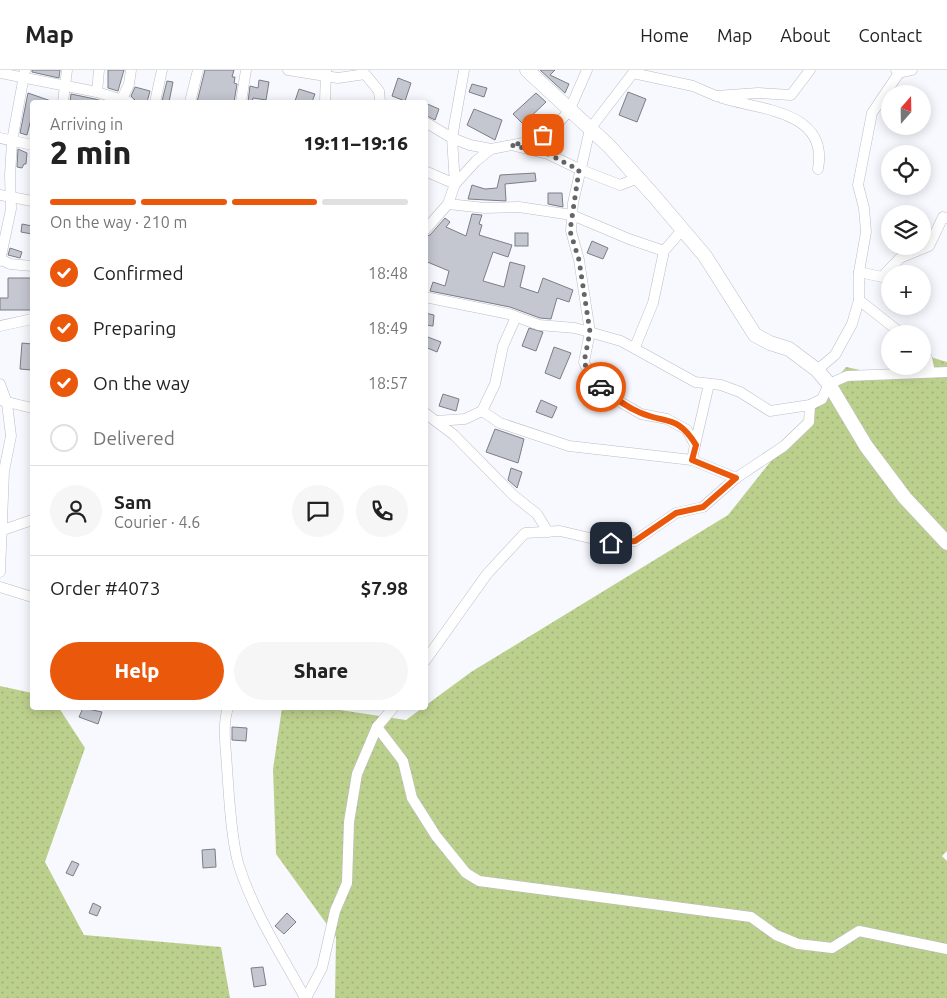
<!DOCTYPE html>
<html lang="en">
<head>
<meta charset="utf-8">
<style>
  body { margin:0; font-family:Ubuntu,sans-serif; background:#f6f6f6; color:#222; height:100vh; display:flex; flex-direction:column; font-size:19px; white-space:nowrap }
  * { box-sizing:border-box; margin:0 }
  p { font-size:16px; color:#767676 }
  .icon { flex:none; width:28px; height:28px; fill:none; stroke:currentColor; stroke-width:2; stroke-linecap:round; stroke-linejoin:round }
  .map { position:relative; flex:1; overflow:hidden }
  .panel { position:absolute; left:30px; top:30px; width:398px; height:610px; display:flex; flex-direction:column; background:#fff; border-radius:5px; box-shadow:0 2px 12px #0003 }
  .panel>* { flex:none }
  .needle { width:32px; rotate:20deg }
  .controls { position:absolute; left:881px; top:15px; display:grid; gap:10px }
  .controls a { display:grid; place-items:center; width:50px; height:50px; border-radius:50%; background:#fff; box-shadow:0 2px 12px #0003; font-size:25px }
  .pin { position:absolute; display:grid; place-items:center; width:42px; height:42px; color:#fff; margin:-21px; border-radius:10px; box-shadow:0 2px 8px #0006 }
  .courier { position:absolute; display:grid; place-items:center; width:50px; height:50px; margin:-25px; border:4px solid #ea580c; border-radius:50%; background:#fff; color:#222; box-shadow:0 1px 6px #0007 }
  .overview em { font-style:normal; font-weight:800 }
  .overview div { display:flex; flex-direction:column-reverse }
  .overview { display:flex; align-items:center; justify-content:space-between; height:85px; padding:0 20px }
  h1 { font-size:32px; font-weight:800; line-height:38px }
  .bar { display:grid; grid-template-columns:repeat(4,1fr); gap:8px 5px; align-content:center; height:60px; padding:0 20px }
  .bar i { height:6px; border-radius:4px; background:#e0e0e0 }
  .bar .active { background:#ea580c }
  .bar p { grid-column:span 4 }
  .line { display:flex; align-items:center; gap:12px; padding:0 20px; border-top:1px solid #e0e0e0 }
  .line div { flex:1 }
  .round { display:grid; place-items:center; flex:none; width:52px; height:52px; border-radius:26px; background:#f6f6f6 }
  ol { padding:0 20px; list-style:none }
  li { display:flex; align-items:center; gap:15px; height:55px }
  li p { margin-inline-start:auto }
  li .icon { padding:5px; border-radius:50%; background:#ea580c; color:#fff; stroke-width:4 }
  li:last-child { color:#767676 }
  li i { width:28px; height:28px; border:2px solid #e0e0e0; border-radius:50% }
  .action { display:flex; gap:10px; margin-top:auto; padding:10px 20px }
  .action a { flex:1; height:58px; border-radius:30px; background:#ea580c; color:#fff; font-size:20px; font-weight:800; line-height:58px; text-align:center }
  .action a+a { background:#f6f6f6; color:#222 }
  header { display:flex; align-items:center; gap:30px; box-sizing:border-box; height:70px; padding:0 25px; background:#fff; border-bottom:1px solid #e0e0e0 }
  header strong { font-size:24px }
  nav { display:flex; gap:28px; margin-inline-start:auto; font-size:18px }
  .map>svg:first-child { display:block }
  .grass { fill:url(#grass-dots) }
  .building { fill:#c4c6d0; stroke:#7b7e87 }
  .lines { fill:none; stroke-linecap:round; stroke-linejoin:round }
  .street-casing { stroke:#bbbdc7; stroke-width:11 }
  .secondary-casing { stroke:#bbbdc7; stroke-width:15 }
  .street { stroke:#fff; stroke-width:10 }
  .secondary { stroke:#fff; stroke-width:14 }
  .done { stroke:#646569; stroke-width:5; stroke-dasharray:0 9 }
  .route { stroke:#ea580c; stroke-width:6 }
</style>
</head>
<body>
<header>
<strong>Map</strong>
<nav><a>Home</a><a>Map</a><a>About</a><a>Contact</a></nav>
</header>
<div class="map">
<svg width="947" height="928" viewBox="0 0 947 928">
  <defs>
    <pattern id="grass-dots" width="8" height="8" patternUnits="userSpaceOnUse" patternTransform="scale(1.25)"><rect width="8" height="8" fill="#bcd08d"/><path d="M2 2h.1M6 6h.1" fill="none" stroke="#a1b279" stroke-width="1.8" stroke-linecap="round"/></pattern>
  </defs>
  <rect width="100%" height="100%" fill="#f8f9fe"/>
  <g class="grass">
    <path d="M924,285L947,292V781L942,786L947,791V928H335L336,867L276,784L273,699L282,638H327L406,650L471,602L728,445L846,297L899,308L912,296H922Z"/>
    <path d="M0,616L32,623V638H59L85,678L45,792L84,865L221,877L230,928H0Z"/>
  </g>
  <g class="building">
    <path d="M32,0H60L59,8L32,2Z"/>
    <path d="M108,0H124L118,21L108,18Z"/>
    <path d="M205,0H234L232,7H235L234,13L237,14L234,32H197Z"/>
    <path d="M540,0H555L550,5L569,14L565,23Z"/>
    <path d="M398,8L411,13L405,31L392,26Z"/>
    <path d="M259,10L269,12L266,30L253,28L252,32H248L250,16L258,18Z"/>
    <path d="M167,11L173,12L169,32L162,31Z"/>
    <path d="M472,14L487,18L484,27L469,22Z"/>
    <path d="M135,17L150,21L147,32L136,31L131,26Z"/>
    <path d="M299,19L315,24L312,32L295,31Z"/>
    <path d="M628,22L646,29L637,52L619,45Z"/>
    <path d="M28,23L51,31L32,32V45L27,65L20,63Z"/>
    <path d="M536,23L546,32L523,54L513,44Z"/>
    <path d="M71,24L95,29L106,32H70Z"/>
    <path d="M425,33L439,39L435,50L425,45Z"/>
    <path d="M474,39L502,50L495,70L467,55Z"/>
    <path d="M18,79L27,83L26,94H24L22,98L17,97Z"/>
    <path d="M535,103L536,111L505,114L506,131L468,129L472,115L485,119L497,118L500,105Z"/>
    <path d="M548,123H562L563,137L548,134Z"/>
    <path d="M472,144L482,145L479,154L482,155L479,165L512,175L508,187L493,182L483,211L504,217L510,192L525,196L520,217L538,223L543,208L573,220L569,232L557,228L551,249L540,248L510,237L430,221L433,212L445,216L449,201L425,191V167L430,165L445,148L450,152L446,157L466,166Z"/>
    <path d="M22,154L32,156V164L21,162Z"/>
    <rect x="515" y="163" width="13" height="13"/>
    <path d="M592,171L608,178L603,189L587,183Z"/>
    <path d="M10,178L22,182L20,188L8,185Z"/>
    <path d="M8,208H32V240H0V228H8Z"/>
    <path d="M425,243L434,245L433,256L425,255Z"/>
    <path d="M529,258L543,262L536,281L522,276Z"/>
    <path d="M425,266L441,272L437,282L425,277Z"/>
    <path d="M22,273L32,274L31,300L20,299Z"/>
    <path d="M554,277L571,283L560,309L545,303Z"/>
    <path d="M443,324L459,329L456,341L439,336Z"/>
    <path d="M541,330L557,337L552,348L536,342Z"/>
    <path d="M495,359L524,369L518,393L486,382Z"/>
    <path d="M511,398L522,402L517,418L508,410Z"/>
    <path d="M83,638L102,642L98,654L79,647Z"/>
    <path d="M232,657L247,658L246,671L232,670Z"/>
    <path d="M215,779L216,797L203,798L202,780Z"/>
    <path d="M72,791L79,794L73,806L66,803Z"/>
    <path d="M93,833L101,837L97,846L89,843Z"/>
    <path d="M287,843L296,852L284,864L275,856Z"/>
    <path d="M263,897L266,915L254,917L251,898Z"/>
  </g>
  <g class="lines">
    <defs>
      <g id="street">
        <path d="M288,0L338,8L365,4L379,21L380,32"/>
        <path d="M896,0L899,3L912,0"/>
        <path d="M0,3L97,22L129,32"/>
        <path d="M97,22L99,0"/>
        <path d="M722,28C761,40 829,41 818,99"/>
        <path d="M121,31L129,14L131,0"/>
        <path d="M63,32L67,0"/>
        <path d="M155,32L162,0"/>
        <path d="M190,32L198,0"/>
        <path d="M241,32L246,0"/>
        <path d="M325,32L326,1"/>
        <path d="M425,52L452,68L470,75L491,79"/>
        <path d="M0,68L32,75"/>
        <path d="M515,76L548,84L579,99L620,115L638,108"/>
        <path d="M425,101L455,114L452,68L464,0"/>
        <path d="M0,125L32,131"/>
        <path d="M448,134L485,138L519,137L572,145L629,169L664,181"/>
        <path d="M425,160L448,134L455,114L476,91L491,79L533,71L553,59L569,41L587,0"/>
        <path d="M0,189L10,194L32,196"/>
        <path d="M0,191L11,139L10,105L12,71L25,0"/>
        <path d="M859,202L882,207L900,188L929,176L943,147L947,148"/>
        <path d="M425,227L509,244L539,255L575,258L621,271L695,312L721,315L740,322L770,341L810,335L822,329L829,314L847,306L947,302"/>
        <path d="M859,230L902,264"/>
        <path d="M0,256L32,249"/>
        <path d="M635,277L653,233L664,181L682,160"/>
        <path d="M922,284L927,288L930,302"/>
        <path d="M817,300L835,285L852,254L859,230V202L866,162L864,138L858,115L872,43L899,3"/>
        <path d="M0,314L7,333L11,366L4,401L0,502"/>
        <path d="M3,331L32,338"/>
        <path d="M482,341L500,353L569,376L692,390L736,408"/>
        <path d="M425,343L454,365L513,425L537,444L548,462"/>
        <path d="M436,351L465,349L482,341L495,314L503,276L516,247"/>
        <path d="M695,375L709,314"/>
        <path d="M692,390L695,375L687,360L667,349L641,344L622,333L592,310L584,292L590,262L579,190L571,161L573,133L590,59L633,3L693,16L716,26L758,23L791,25L810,0"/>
        <path d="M0,461L32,450"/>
        <path d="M0,517L32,527"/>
        <path d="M425,591L487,504L525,463L560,461L611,473L635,471L676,443L703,437L736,408L784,376L809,352L810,335"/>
        <path d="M228,638C222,655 226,679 227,698C229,725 231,770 239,796C254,843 282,885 305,928"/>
        <path d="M377,657L403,691L412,728L436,766L466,803L479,811L751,847L776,865L798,874L832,878L859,861L947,879"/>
        <path d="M306,928L322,898L335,841L347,813L349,752L357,704L377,657L393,638"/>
      </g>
      <path id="secondary" d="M527,0L609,76L654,126L705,186L755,265L770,273L789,279L817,300L829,314L866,376L905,428L947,473"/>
    </defs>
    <use href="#street" class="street-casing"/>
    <use href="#secondary" class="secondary-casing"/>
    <use href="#street" class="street"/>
    <use href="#secondary" class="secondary"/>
  </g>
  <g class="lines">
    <path class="done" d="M543,65L533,71L511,75L548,84L579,100L570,161L579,190L590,262L584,292L592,310L601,317"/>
    <path class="route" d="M601,317C614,327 626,337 641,343C667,354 678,345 696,375L692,390L736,408L703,437L676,443L635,471L611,473"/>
  </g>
</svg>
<div class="controls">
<a><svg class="needle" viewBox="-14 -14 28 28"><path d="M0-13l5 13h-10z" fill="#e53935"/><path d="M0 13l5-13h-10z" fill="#767676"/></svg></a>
<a><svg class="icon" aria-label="locate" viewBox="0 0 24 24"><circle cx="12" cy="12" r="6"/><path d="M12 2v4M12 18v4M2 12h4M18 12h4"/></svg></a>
<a><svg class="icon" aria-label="layers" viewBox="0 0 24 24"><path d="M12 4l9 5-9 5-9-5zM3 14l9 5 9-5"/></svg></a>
<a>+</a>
<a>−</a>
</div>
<div class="pin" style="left:543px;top:65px;background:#ea580c"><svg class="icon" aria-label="bag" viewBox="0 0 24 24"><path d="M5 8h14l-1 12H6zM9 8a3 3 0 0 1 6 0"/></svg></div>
<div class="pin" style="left:611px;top:473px;background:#1f2937"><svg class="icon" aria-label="home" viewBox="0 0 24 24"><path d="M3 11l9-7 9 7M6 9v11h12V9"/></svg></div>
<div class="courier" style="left:601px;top:317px"><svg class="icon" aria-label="car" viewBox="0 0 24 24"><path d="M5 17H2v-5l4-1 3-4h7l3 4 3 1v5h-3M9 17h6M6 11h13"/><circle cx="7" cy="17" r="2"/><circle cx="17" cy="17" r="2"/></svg></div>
<section class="panel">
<div class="overview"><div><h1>2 min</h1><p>Arriving in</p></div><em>19:11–19:16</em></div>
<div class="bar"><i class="active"></i><i class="active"></i><i class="active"></i><i></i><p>On the way · 210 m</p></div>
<ol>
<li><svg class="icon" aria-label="check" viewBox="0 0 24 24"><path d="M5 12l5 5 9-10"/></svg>Confirmed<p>18:48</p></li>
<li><svg class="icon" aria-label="check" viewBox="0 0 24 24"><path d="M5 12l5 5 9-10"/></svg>Preparing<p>18:49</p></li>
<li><svg class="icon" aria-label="check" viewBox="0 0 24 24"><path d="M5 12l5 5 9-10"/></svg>On the way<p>18:57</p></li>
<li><i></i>Delivered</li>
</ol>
<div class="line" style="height:90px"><a class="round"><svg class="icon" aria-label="person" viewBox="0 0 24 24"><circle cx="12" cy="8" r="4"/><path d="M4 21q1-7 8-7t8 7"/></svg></a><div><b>Sam</b><p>Courier · 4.6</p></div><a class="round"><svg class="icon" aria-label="chat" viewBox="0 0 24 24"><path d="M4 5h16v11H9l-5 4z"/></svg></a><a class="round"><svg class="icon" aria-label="phone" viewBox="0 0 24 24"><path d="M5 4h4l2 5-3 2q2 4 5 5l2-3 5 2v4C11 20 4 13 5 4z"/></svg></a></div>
<div class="line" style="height:65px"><div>Order #4073</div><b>$7.98</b></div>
<div class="action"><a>Help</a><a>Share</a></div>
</section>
</div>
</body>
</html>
